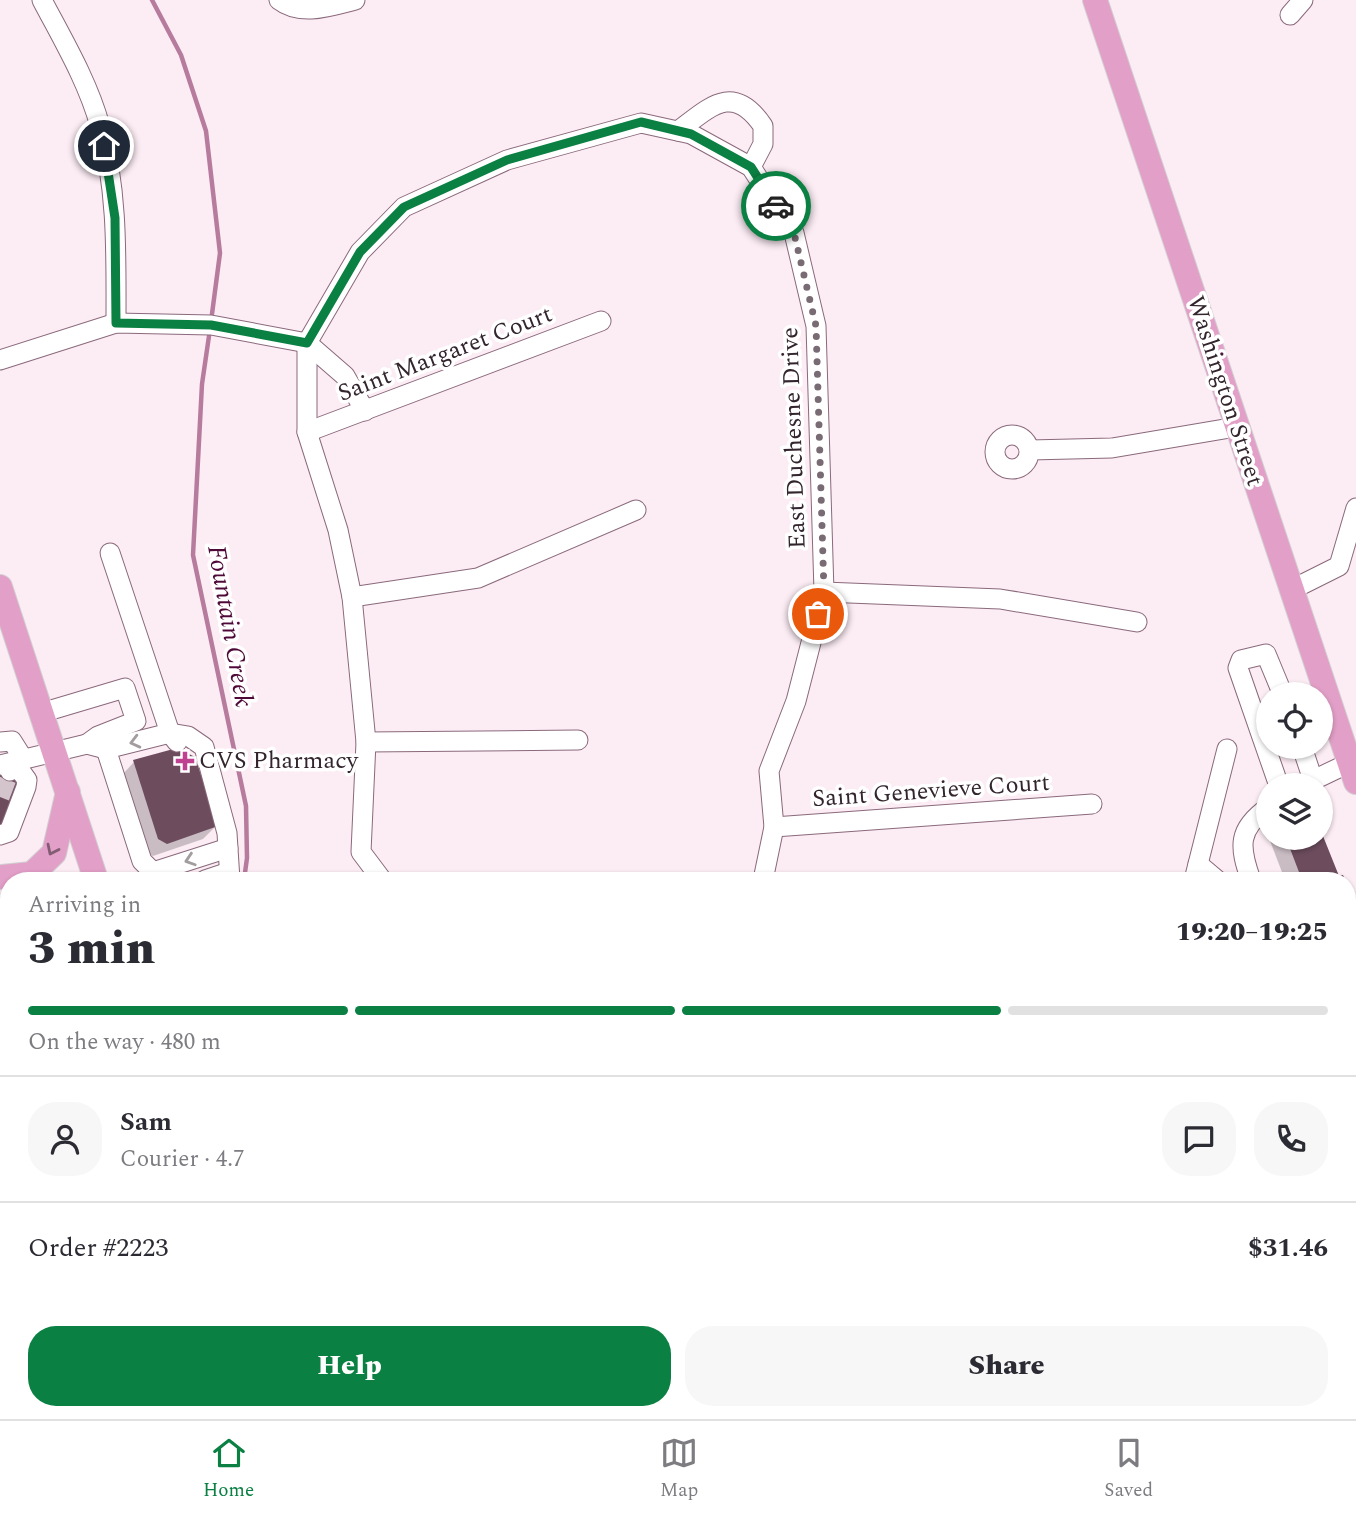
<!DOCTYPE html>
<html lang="en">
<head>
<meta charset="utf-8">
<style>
  body { margin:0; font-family:Spectral,serif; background:#f7f7f7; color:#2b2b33; height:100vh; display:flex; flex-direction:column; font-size:26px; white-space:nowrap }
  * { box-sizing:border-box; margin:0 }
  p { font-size:23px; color:#7c7c81 }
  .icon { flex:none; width:38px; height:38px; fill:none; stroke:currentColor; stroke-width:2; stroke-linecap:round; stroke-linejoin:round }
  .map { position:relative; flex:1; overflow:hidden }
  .side { position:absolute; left:0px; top:872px; width:1356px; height:548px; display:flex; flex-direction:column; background:#fff; border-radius:28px 28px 0 0; box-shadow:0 2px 5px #0004 }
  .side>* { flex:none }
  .tools { position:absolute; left:1256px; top:682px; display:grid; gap:14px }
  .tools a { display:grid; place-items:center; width:77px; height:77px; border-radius:50%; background:#fff; box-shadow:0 2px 5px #0004; font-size:35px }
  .pin { position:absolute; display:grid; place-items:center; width:60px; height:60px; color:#fff; margin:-30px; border:4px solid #fff; border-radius:50%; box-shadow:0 2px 7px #0007 }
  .courier { position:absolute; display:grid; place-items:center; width:70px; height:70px; margin:-35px; border:5px solid #0b8043; border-radius:50%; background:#fff; color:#222; box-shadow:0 2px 9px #0007 }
  .overview em { font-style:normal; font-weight:800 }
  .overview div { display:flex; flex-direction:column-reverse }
  .overview { display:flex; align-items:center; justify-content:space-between; height:119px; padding:0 28px }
  h1 { font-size:46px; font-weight:800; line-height:52px }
  .bar { display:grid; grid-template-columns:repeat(4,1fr); gap:10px 7px; align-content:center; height:84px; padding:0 28px }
  .bar i { height:9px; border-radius:5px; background:#e1e1e2 }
  .bar .on { background:#0b8043 }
  .bar p { grid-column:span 4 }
  .line { display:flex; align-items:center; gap:18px; padding:0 28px; border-top:2px solid #e1e1e2 }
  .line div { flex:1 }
  .round { display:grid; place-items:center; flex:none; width:74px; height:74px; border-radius:28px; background:#f7f7f7 }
  .cta { display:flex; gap:14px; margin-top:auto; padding:14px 28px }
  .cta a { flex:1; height:80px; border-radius:28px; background:#0b8043; color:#fff; font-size:28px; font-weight:800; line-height:80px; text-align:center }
  .cta a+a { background:#f7f7f7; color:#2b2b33 }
  .tabs { display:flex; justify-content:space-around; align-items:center; height:98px; border-top:2px solid #e1e1e2; background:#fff; font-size:19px; color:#7c7c81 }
  .tabs a { display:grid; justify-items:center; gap:4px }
  .tabs .on { color:#0b8043 }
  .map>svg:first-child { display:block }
  .built { fill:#fbdfed }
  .green { fill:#fbcae4 }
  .shadow { fill:#0003 }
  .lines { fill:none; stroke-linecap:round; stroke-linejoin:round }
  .stream { stroke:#b77c9d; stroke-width:4.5 }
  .building { fill:#6c4c5d }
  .minor-tunnel { stroke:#d4c4cc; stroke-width:19; stroke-dasharray:19 10; stroke-linecap:butt }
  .minor-casing { stroke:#8a697b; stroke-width:21 }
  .major-casing { stroke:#d2cfd1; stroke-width:26 }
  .highway-casing { stroke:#d2cfd1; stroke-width:30 }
  .minor { stroke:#fff; stroke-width:19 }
  .major { stroke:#e29fc7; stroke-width:24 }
  .highway { stroke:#cf5fa2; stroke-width:28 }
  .oneway { stroke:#a39da0 }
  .oneway2 { stroke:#825c72 }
  .done { stroke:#796b73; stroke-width:7; stroke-dasharray:0 12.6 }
  .route { stroke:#0b8043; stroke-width:9 }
  .poi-dot { fill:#bf4291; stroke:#fff; stroke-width:2.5 }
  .labels { text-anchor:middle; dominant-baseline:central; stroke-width:7; stroke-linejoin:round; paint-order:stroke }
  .street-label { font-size:24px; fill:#33252d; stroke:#fff }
  .poi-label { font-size:24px; fill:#33252d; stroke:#fff; text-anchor:start }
  .water-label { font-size:26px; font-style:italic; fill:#4f0938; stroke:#fff }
</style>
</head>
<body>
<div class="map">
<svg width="1356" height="1419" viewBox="0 0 1356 1419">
  <rect width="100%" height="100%" fill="#fcecf4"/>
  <path class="built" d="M932,1410L953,1419H384L383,1411Z"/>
  <path class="green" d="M460,1410H686V1411L683,1419H457Z"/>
  <g class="shadow">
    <path d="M134,762L216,826L203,839L153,856L146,852L122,775Z"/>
    <path d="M1269,838H1321L1338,879L1342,877L1343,880H1285Z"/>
    <path d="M1356,1301V1351L1348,1348V1321Z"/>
  </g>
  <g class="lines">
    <g class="stream">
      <path d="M152,0L181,55L206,131L220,253L212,314"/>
      <path d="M209,336L202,384L193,555L246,806L247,858L244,880"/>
      <path d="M380,1410L383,1419"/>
    </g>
  </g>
  <g class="building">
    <path d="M177,748L195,757L218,826L167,844L158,839L133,760Z"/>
    <path d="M0,773L24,782L6,827L0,824Z"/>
    <path d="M1321,831L1339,876L1343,875L1345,880H1302L1286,838H1321Z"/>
    <path d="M1348,888L1356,910L1348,913Z"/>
    <path d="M1356,1316V1333L1350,1331Z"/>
  </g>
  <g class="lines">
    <path class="minor-tunnel" d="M0,797L8,776"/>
    <defs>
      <g id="minor">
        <path d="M42,0C63,40 88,82 100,126C118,191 116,257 116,323"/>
        <path d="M279,0C301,17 331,6 355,0"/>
        <path d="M1290,15L1303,0"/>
        <path d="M678,131C710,107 733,82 763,126V144L751,167"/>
        <path d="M0,360L116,323L211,325L307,343L345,376L365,411"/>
        <path d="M307,432L601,321"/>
        <circle cx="1012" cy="452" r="17"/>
        <path d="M1030,450L1112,448L1236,427"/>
        <path d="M110,553L170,733L177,742"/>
        <path d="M1291,590L1339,566L1356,508"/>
        <path d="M824,592L1000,599L1137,622"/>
        <path d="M352,597L478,578L636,510"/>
        <path d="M41,713L125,688L136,721L98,736L87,744"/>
        <path d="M0,742L12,741L24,760"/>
        <path d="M366,742L578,740"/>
        <path d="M1302,747L1313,780"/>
        <path d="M106,749L142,861L161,880"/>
        <path d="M0,765L87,744L106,749L170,733L188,736L204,747L227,833L230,880"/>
        <path d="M1279,786L1238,668L1241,660L1266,654L1283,695"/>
        <path d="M1301,786L1349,763"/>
        <path d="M774,827L1092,804"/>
        <path d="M0,835L9,832L26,787L27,780L14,762L10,771"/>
        <path d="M1198,864L1217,880"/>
        <path d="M153,872L228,848"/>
        <path d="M205,880L229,872"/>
        <path d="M382,880L361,852L366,742L352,597L338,530L307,432V343L360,252L404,207L507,160L641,123L691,134L751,167L794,233L816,326L824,592L796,701L769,771L774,827L763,880"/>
        <path d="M1194,880L1227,749"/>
        <path d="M1251,880C1239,847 1237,829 1269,807"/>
        <path d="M1348,937L1356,934"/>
        <path d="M1348,968L1356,965"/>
        <path d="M0,1059L9,1062"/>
        <path d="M1348,1123L1356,1100"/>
        <path d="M1348,1247L1356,1251"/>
        <path d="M0,1273L9,1276"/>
        <path d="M1348,1299L1356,1276"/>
        <path d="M1348,1370L1356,1371"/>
        <path d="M1348,1398L1356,1401"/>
        <path d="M1004,1410L1026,1419"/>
      </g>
      <g id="major">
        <path d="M1095,0L1356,782"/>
        <path d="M0,587L96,880"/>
        <path d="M2,877L32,874L54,853L68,792"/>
        <path d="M228,1410L229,1419"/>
      </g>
      <g id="highway">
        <path d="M0,937L9,940"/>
        <path d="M0,974L9,978"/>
        <path d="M1120,1410L1142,1419"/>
        <path d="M1199,1410L1221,1419"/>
      </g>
    </defs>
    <use href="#minor" class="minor-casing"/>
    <use href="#major" class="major-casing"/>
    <use href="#highway" class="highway-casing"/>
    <use href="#minor" class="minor"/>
    <use href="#major" class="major"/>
    <use href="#highway" class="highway"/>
  </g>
  <defs><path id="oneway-chevron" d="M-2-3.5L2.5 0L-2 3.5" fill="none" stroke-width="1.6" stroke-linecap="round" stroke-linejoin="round" transform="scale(1.75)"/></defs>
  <g class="oneway">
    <use href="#oneway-chevron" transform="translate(135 742) rotate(166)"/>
    <use href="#oneway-chevron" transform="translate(190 860) rotate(162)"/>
  </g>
  <use class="oneway2" href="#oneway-chevron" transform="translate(52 850) rotate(116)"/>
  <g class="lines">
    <path class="done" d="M776,206L794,233L816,326L824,592L818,614"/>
    <path class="route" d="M104,146L115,218L116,323L211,325L307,343L360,252L404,207L507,160L641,122L691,134L751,167L776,206"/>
  </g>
  <path class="poi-dot" d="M181.5 750.5h7v7h7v7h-7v7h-7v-7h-7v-7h7z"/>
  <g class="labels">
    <g class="street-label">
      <text transform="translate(445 354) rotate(-21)">Saint Margaret Court</text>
      <text transform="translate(1225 391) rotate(72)">Washington Street</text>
      <text transform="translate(794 438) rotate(-92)">East Duchesne Drive</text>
      <text transform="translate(931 791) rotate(-4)">Saint Genevieve Court</text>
    </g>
    <g class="poi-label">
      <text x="199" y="761">CVS Pharmacy</text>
    </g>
    <g class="water-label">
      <text transform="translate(230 626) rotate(80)">Fountain Creek</text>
    </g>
  </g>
</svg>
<div class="tools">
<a><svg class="icon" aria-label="locate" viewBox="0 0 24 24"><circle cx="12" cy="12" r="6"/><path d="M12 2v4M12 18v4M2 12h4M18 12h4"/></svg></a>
<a><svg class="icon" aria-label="layers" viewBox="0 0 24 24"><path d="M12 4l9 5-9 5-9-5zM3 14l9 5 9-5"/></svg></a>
</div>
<div class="pin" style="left:818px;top:614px;background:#ea580c"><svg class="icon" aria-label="bag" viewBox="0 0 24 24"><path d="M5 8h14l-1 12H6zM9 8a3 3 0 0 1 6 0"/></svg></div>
<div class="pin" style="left:104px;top:146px;background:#1f2937"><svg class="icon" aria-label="home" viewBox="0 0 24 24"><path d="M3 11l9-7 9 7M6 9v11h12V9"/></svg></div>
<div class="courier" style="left:776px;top:206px"><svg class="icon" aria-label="car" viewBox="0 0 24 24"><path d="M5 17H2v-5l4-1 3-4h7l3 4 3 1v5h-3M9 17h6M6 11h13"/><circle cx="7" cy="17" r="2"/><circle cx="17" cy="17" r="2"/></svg></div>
<section class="side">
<div class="overview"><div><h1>3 min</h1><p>Arriving in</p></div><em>19:20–19:25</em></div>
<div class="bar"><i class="on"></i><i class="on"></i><i class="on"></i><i></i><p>On the way · 480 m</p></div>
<div class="line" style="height:126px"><a class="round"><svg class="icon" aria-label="person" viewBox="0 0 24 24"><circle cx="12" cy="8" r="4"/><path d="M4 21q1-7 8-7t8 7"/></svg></a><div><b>Sam</b><p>Courier · 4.7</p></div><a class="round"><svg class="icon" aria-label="chat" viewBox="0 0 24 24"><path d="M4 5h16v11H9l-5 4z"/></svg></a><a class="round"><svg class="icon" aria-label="phone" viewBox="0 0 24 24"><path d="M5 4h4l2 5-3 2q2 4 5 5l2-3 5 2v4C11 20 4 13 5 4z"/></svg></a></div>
<div class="line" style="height:91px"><div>Order #2223</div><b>$31.46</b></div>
<div class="cta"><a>Help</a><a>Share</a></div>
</section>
</div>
<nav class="tabs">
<a class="on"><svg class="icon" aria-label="home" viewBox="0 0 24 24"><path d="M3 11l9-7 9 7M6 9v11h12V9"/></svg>Home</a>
<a><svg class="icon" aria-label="map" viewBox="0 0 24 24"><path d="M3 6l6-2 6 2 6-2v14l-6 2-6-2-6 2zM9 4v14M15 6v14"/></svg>Map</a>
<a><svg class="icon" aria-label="saved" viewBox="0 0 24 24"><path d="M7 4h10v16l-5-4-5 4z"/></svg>Saved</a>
</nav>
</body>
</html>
